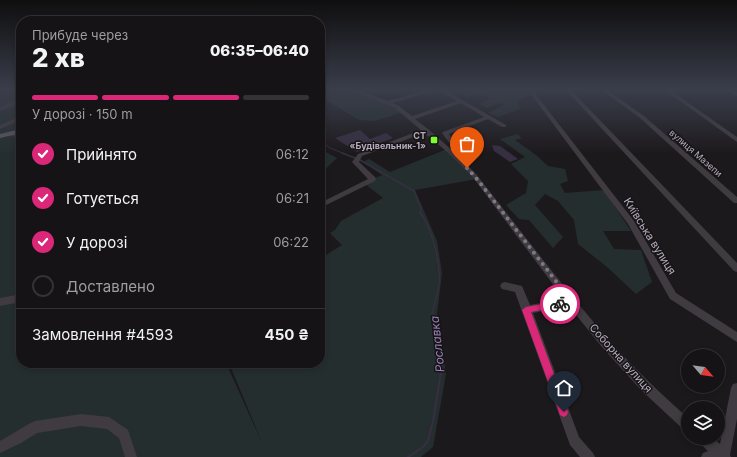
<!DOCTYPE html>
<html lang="uk">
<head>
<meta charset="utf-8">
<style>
  body { margin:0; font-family:Inter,sans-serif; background:#1e1c1e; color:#f1f3f6; height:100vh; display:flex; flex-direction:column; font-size:15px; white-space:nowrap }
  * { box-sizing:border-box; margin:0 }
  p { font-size:13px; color:#9d9ea0 }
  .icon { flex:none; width:22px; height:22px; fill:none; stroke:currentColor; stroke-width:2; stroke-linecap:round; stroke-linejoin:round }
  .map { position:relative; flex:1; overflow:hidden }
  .panel { position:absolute; left:16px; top:16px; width:309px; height:352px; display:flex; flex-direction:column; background:#151315; border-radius:16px; box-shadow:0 2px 6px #0003,0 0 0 1px #343234 }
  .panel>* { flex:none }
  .needle { width:26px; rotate:118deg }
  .buttons { position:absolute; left:681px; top:349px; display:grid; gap:8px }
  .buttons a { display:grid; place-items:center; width:44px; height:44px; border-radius:50%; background:#151315; box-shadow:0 2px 6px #0003,0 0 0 1px #343234; font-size:20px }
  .pin { position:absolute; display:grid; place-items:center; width:34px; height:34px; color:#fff; margin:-41px -17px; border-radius:50% 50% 50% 0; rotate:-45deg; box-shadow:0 0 4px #0007 }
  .pin .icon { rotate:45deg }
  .courier { position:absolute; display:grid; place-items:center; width:40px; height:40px; margin:-20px; border:3px solid #db2777; border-radius:50%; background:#fff; color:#222; box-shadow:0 1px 5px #0007 }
  .summary em { font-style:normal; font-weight:800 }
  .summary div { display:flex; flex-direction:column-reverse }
  .summary { display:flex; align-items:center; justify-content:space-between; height:68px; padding:0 16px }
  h1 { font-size:26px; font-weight:800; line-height:30px }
  .bar { display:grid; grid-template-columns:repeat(4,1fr); gap:6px 4px; align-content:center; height:48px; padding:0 16px }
  .bar i { height:5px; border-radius:3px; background:#343234 }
  .bar .on { background:#db2777 }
  .bar p { grid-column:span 4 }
  .line { display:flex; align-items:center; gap:10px; padding:0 16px; border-top:1px solid #343234 }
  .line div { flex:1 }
  ol { padding:0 16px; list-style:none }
  li { display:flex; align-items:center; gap:12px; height:44px }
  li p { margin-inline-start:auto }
  li .icon { padding:4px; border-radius:50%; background:#db2777; color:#fff; stroke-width:4 }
  li:last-child { color:#9d9ea0 }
  li i { width:22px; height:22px; border:2px solid #343234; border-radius:50% }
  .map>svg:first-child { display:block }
  .green { fill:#252e2f }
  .water { fill:#362e41 }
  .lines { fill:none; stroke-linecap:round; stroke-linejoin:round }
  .stream-far2 { stroke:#362e41; stroke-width:1 }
  .stream-far1 { stroke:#362e41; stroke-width:1.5 }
  .stream { stroke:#362e41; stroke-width:2 }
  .minor { fill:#403a41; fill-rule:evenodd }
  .major { fill:#5e5660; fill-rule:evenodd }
  .route { fill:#db2777 }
  .done { stroke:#807884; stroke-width:4; stroke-dasharray:0 7.2 }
  .poi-dot { fill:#79fc31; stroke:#171417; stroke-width:1.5 }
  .labels { text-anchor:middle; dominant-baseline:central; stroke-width:3; stroke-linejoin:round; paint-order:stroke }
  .far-poi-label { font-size:9px; font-weight:bold; fill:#b6abbc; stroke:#171417; text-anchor:end }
  .far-street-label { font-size:9px; fill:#b6abbc; stroke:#171417 }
  .street-label { font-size:11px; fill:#b6abbc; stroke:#171417 }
  .water-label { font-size:12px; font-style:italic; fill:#9a81b8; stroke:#171417 }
</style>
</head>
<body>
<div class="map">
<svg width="737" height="457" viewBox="0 0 737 457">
  <rect width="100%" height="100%" fill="#1c191c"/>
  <g class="green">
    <path d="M0,90H21V363H226L263,445L229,363H320V259L342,245L330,233L335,230L341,221L383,198L364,183L382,175L363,162L369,159L390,172L447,149L477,179L415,190L437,241L442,273L437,314L446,374L433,447L421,457H0Z"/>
    <path d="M330,90H355L404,112L374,121L359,120L326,100L320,101V95Z"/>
    <path d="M469,90H499L504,92H526L532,94L518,100L520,109L498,117L488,113L504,105L499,103L487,108L480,104L490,98L477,93L467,97L462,93Z"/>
    <path d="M517,134L522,138L515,140L536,155L548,166L565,169L568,181L560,184L565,193L604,190L631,231H603L614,249L641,250L652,282L636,294L607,267L578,244L574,220L558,201L545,194L535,205L563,237L553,248L529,220L519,219L506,205L526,193L528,181L511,164L525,157L500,139Z"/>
    <path d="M320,149L337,158L320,174Z"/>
  </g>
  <g class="water">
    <path d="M360,130L370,139L386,133L393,138L357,152L335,138Z"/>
    <path d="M492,145L500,146L518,159L510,162L494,151Z"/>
  </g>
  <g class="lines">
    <path class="stream-far2" d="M320,140L330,148L345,154"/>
    <g class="stream-far1">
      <path d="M342,153L355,158"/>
      <path d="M360,160L414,191L421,208L420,212C432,229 441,263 439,284C438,294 434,304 432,314C432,320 434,327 435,333"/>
    </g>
    <path class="stream" d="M408,457L423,447L428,441L433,421L441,372L435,332"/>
    <g class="minor">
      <path d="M353,90H359L388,101L427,90H433V91L393,103L399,106L412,116L457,101L439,90H445L506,125V127H502L488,119L449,134L457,145L462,160L476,174C520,230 562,286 608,339C633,367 660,393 688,418V432L684,430L642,391L601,346L569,306L533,313L579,437L593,453L595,457H580L570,445L515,292L502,289L500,286L502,283L505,282L522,286L530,305L564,299L472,176L445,150L424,133L362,156L359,162L375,177L376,179L375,181L320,208V203L368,179L352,162L358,154L421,130L395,108L353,91ZM461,103L484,117L443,132L442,133L451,145L453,151L428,129L415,119Z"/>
      <path d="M530,90H534L537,96L634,221L676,293L737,332V342L670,299L628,224L533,97Z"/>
      <path d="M566,90H571L737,263V272L734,271Z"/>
      <path d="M602,90H607L644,116L737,197V203H734L640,118Z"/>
      <path d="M665,90H670L737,137V142Z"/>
      <path d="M727,90H733L737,92V96Z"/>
      <path d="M21,98V102L0,111V107Z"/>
      <path d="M21,116V120L0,129V125Z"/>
      <path d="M9,132L21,134V138L7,135V133Z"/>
      <path d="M21,294V302L0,306V298Z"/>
      <path d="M737,383V419L730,455L731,457H701L703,453L708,451L699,442L697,438H712L720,444L731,388L733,384Z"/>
      <path d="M81,414L109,417L128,430L137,457H125L119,438L107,429L81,426L37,433L21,443L0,453V441C12,435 23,426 35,421Z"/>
    </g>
    <path class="major" d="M21,129V133L0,138V134Z"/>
  </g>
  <linearGradient id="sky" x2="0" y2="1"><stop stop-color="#0f0e0f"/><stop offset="0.58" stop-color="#3a3e4b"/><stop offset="1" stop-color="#3a3e4b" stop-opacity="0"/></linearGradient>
  <rect width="737" height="154" fill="url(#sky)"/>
  <path class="route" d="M560,301L564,304L563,306L531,312L568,412L567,415L564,417L560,415L559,412L522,310L526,307Z"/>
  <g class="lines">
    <path class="done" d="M467,168L477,179L572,302L560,304"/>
  </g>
  <rect class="poi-dot" x="430" y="136" width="8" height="8" rx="2"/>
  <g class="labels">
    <g class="far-poi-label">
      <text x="426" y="135">СТ<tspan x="426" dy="10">«Будівельник-1»</tspan></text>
    </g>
    <g class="far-street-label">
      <text transform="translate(696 153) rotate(41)">вулиця Мазепи</text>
    </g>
    <g class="street-label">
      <text transform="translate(650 236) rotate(58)">Київська вулиця</text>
      <text transform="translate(621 358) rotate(48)">Соборна вулиця</text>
    </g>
    <g class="water-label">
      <text transform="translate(437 344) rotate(-96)">Рославка</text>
    </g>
  </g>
</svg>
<div class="buttons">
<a><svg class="needle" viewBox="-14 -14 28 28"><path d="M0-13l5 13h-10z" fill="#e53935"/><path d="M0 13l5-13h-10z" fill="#9d9ea0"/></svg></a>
<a><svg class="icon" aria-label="layers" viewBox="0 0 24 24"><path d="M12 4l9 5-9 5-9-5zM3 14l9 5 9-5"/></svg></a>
</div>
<div class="pin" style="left:467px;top:168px;background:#ea580c"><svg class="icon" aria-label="bag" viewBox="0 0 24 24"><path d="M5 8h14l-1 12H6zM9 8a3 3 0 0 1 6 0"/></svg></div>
<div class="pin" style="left:564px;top:412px;background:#1f2937"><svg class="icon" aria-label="home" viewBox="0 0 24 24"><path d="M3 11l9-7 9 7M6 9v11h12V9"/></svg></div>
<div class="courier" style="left:560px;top:304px"><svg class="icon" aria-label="bike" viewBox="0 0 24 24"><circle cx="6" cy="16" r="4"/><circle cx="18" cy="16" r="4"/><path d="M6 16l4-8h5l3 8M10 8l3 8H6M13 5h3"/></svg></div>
<section class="panel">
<div class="summary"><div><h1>2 хв</h1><p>Прибуде через</p></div><em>06:35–06:40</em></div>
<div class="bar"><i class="on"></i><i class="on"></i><i class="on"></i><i></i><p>У дорозі · 150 m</p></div>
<ol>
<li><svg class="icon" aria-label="check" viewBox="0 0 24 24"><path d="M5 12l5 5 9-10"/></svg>Прийнято<p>06:12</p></li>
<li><svg class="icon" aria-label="check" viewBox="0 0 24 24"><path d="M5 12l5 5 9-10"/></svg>Готується<p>06:21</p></li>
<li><svg class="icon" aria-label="check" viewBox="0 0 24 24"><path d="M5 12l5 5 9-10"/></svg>У дорозі<p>06:22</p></li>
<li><i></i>Доставлено</li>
</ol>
<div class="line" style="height:52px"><div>Замовлення #4593</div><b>450 ₴</b></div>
</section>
</div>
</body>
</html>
